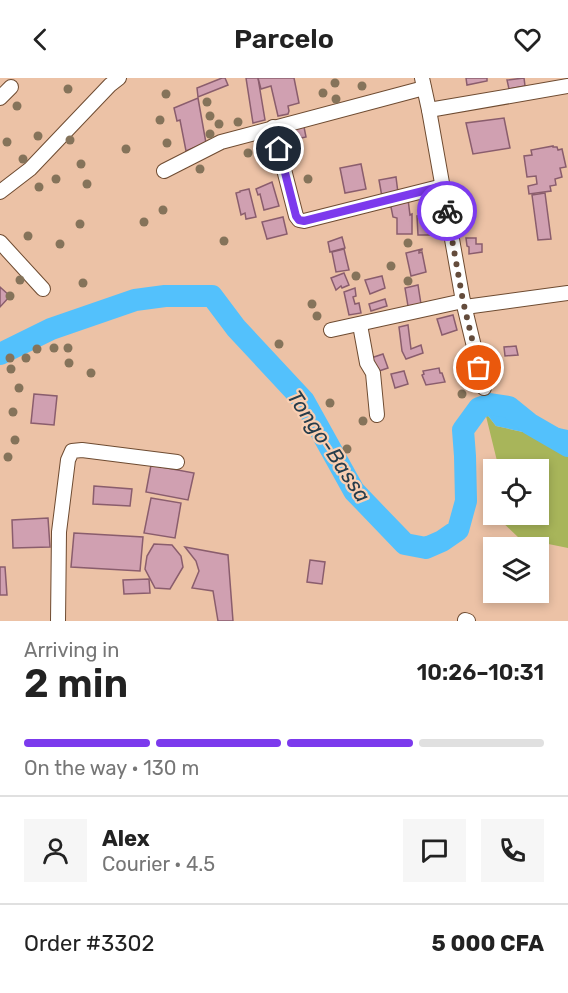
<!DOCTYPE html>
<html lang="en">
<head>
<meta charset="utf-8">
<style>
  body { margin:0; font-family:Rubik,sans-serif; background:#f6f6f6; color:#222; height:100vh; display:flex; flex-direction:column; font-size:22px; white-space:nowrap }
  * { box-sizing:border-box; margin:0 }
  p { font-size:20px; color:#767676 }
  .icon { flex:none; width:33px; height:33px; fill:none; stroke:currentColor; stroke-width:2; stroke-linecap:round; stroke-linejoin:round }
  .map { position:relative; height:543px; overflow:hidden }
  .drawer { display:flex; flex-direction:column; background:#fff; flex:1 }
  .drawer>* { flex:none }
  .controls { position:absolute; left:483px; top:381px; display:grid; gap:12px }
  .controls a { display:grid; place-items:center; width:66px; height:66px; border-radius:0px; background:#fff; box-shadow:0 3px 9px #0003; font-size:30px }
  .pin { position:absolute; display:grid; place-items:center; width:51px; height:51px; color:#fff; margin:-26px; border:3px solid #fff; border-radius:50%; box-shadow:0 2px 6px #0007 }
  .courier { position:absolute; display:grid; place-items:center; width:60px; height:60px; margin:-30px; border:4px solid #7c3aed; border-radius:50%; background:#fff; color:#222; box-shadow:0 2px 8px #0007 }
  .summary em { font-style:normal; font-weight:600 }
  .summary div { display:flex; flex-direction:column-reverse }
  .summary { display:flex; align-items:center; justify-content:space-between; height:102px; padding:0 24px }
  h1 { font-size:39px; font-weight:600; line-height:45px }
  .bar { display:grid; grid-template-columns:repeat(4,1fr); gap:9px 6px; align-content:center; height:72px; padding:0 24px }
  .bar i { height:8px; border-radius:4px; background:#e0e0e0 }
  .bar .selected { background:#7c3aed }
  .bar p { grid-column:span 4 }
  .line { display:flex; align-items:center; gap:15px; padding:0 24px; border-top:2px solid #e0e0e0 }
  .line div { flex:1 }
  .round { display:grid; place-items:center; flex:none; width:63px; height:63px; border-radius:0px; background:#f6f6f6 }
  header { display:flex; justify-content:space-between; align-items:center; height:78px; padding:0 24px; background:#fff; font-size:27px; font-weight:600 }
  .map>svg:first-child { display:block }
  .green { fill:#a8b55a }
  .water { fill:#53c1fc }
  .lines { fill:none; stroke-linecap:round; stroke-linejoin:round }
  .river { stroke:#53c1fc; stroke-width:22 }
  .building { fill:#d0a0b1; stroke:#8a5d6d; stroke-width:1.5 }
  .minor-casing { stroke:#6e4b31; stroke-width:16 }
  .minor { stroke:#fff; stroke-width:14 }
  .tree { fill:#85735a }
  .done { stroke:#644c3c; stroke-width:6; stroke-dasharray:0 10.8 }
  .route { stroke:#7c3aed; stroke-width:8 }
  .labels { text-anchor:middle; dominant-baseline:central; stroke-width:4.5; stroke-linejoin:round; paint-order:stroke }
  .water-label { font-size:21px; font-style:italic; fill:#253c4b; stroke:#facfb2 }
</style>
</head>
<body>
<header><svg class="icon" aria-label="back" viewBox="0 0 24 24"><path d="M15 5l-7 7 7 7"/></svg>Parcelo<svg class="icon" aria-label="heart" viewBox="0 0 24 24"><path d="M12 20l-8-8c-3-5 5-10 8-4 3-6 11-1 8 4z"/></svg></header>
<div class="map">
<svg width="568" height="543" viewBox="0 0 568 543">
  <rect width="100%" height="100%" fill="#ecc2a6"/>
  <path class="green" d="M485,334L496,348L568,364V470L519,460L495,437L538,436V392H494L493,431L487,404L497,383Z"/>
  <path class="water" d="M485,334L568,352V364L496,348Z"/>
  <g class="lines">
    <path class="river" d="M0,276L51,251L135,222L165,218H212L236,250L304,323L354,413L405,466L426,470L442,463L458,452L466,423L465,378L463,352L479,330L490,326L509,329L530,346L568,368"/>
  </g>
  <g class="building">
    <path d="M222,0H225L228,7L198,19L197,10Z"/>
    <path d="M246,0H258L265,42L253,45Z"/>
    <path d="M258,0H294L299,25L288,28L289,33L288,36L278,38L271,8L261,11Z"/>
    <path d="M466,0H487V3L467,7Z"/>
    <path d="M524,0L525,8L509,11L507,2Z"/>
    <path d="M198,20L206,65L186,73L180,42L177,43L174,30Z"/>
    <path d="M504,40L510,70L473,76L466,45Z"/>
    <path d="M304,49L306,59L292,62L290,51Z"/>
    <path d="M553,68V69H557L558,72L562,71L566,89L560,90L562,99L555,101L556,107L550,108L551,113L529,116L528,108L537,106L536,98L527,99L524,78L532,77L531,72Z"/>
    <path d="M361,86L366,111L345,115L340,90Z"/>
    <path d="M396,99L398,115L382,119L379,102Z"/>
    <path d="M272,104L279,128L264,132L260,116L258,117L256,111Z"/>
    <path d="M249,111L256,139L246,141L245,135L241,137L236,115L240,114V113Z"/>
    <path d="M545,115L551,161L538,162L532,117Z"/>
    <path d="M408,121L410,137L412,136V156H397V140L393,139L391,129H388Z"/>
    <path d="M427,137L428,151L431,150L432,157H418L417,138Z"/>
    <path d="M283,139L287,156L267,161L262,144Z"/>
    <path d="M342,159L345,170L330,174L328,164Z"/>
    <path d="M466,160H476V166H482V174L469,176V169L467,168Z"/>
    <path d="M344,171L349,192L336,194L332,174Z"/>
    <path d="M422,171V172L419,173V175L422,174L426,194L411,198L406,175Z"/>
    <path d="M344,195L349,207L342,210L341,208L336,212L331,200Z"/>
    <path d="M382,198L385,210L370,216L365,202Z"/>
    <path d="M418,207L421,226L408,228L405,210Z"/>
    <path d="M0,209L10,218L0,229Z"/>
    <path d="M355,210L356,218L353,219L355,226L359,225L361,235L349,237L344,214Z"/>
    <path d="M385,221L387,228L371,233L369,226Z"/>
    <path d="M453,237L457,252L442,257L437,241Z"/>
    <path d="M408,247L411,271L421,267L423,275L406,281L402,273L399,249Z"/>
    <path d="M516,268L518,277L505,278L504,269Z"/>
    <path d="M383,276L388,290L376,294L371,280Z"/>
    <path d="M439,290L440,295H442L445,304L426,307L422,297L424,296L423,293Z"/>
    <path d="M404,293L408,306L395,310L391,296Z"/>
    <path d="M34,316L57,318L54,347L31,345Z"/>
    <path d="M151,387L194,395L188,422L146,414Z"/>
    <path d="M94,408L132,411L130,428L93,426Z"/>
    <path d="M151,420L181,425L175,460L144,455Z"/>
    <path d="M48,440L50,469L13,470L12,442Z"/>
    <path d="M74,455L143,459L140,493L71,489Z"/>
    <path d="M154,466L172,467L181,478L183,489L170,511L155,510L145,491L147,478Z"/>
    <path d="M185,469L228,477L233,543H218L213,513L192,510L199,493L196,483Z"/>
    <path d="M310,482L325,484L322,506L307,504Z"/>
    <path d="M0,489H5L7,517H0Z"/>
    <path d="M149,501L150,515L124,516L123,502Z"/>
  </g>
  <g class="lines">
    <defs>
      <g id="minor">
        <path d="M422,0L429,32L463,223L484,310"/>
        <path d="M0,20L11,9"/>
        <path d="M429,32L568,8"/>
        <path d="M273,49L296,138L299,142L304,143L443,108"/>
        <path d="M164,93L221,64L424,10"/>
        <path d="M0,114L30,91L110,7L119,0"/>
        <path d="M0,164L43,211"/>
        <path d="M465,229L568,215"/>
        <path d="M360,247L367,285L373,295L377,337"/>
        <path d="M331,252L463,223"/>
        <path d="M465,542L468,543"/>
        <path d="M58,543L59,454L68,382L72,373L82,372L177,384"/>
      </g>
    </defs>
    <use href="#minor" class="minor-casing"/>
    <use href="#minor" class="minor"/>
  </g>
  <g class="tree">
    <circle cx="335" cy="5" r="4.5"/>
    <circle cx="362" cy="8" r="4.5"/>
    <circle cx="68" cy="11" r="4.5"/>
    <circle cx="323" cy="15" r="4.5"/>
    <circle cx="166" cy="16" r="4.5"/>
    <circle cx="336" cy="21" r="4.5"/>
    <circle cx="207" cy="24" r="4.5"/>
    <circle cx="17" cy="28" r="4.5"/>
    <circle cx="210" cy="38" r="4.5"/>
    <circle cx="160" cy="42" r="4.5"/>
    <circle cx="238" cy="44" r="4.5"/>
    <circle cx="219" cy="46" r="4.5"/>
    <circle cx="210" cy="56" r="4.5"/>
    <circle cx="38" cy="58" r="4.5"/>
    <circle cx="70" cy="62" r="4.5"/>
    <circle cx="7" cy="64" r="4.5"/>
    <circle cx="167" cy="65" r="4.5"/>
    <circle cx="126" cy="71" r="4.5"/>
    <circle cx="248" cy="75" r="4.5"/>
    <circle cx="23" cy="81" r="4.5"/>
    <circle cx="81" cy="86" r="4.5"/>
    <circle cx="200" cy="91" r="4.5"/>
    <circle cx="56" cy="101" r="4.5"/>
    <circle cx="308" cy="101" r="4.5"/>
    <circle cx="87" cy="106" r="4.5"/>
    <circle cx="39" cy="109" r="4.5"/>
    <circle cx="163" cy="132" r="4.5"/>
    <circle cx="144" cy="144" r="4.5"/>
    <circle cx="80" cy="146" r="4.5"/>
    <circle cx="438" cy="152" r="4.5"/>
    <circle cx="28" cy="158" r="4.5"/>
    <circle cx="224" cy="163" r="4.5"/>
    <circle cx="408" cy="165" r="4.5"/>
    <circle cx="60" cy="166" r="4.5"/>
    <circle cx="391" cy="188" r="4.5"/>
    <circle cx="356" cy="198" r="4.5"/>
    <circle cx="20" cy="202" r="4.5"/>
    <circle cx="408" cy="203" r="4.5"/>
    <circle cx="83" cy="205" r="4.5"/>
    <circle cx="10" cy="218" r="4.5"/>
    <circle cx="312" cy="226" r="4.5"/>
    <circle cx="317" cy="238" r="4.5"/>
    <circle cx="279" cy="266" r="4.5"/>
    <circle cx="54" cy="270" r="4.5"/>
    <circle cx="68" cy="270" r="4.5"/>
    <circle cx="37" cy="271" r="4.5"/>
    <circle cx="10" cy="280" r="4.5"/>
    <circle cx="26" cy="280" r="4.5"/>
    <circle cx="69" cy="285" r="4.5"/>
    <circle cx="11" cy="291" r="4.5"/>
    <circle cx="91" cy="295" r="4.5"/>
    <circle cx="19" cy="310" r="4.5"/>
    <circle cx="462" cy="316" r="4.5"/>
    <circle cx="330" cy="325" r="4.5"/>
    <circle cx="13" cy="334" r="4.5"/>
    <circle cx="363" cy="343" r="4.5"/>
    <circle cx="15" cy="362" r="4.5"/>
    <circle cx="347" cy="371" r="4.5"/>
    <circle cx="8" cy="379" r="4.5"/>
  </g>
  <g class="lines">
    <path class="done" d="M447,133L463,223L479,290"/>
    <path class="route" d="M279,71L296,138L299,142L304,143L443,108L447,133"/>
  </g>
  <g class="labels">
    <g class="water-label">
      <text transform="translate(329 368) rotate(56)">Tongo-Bassa</text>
    </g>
  </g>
</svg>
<div class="controls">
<a><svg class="icon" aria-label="locate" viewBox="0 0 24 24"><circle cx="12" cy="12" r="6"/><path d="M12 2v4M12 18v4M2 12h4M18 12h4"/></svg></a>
<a><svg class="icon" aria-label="layers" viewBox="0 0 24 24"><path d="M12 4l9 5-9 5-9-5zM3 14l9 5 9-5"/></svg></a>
</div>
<div class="pin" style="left:479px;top:290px;background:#ea580c"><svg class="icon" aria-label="bag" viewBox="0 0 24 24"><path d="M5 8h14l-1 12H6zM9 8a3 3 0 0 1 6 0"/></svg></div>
<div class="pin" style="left:279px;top:71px;background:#1f2937"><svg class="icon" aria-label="home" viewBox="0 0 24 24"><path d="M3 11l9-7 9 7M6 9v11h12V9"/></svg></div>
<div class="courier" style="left:447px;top:133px"><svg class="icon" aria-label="bike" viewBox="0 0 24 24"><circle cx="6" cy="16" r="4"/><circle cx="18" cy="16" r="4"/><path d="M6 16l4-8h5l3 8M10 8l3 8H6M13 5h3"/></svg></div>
</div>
<section class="drawer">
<div class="summary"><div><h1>2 min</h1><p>Arriving in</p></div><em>10:26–10:31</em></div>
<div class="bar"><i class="selected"></i><i class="selected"></i><i class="selected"></i><i></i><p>On the way · 130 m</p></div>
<div class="line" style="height:108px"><a class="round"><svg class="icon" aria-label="person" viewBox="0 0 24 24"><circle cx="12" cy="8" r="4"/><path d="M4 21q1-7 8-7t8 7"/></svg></a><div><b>Alex</b><p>Courier · 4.5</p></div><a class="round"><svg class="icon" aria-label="chat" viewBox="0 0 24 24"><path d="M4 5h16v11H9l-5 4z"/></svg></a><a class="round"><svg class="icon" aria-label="phone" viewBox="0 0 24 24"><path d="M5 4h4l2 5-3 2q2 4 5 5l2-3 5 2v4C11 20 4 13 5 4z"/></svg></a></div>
<div class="line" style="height:78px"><div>Order #3302</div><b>5 000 CFA</b></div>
</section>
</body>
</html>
